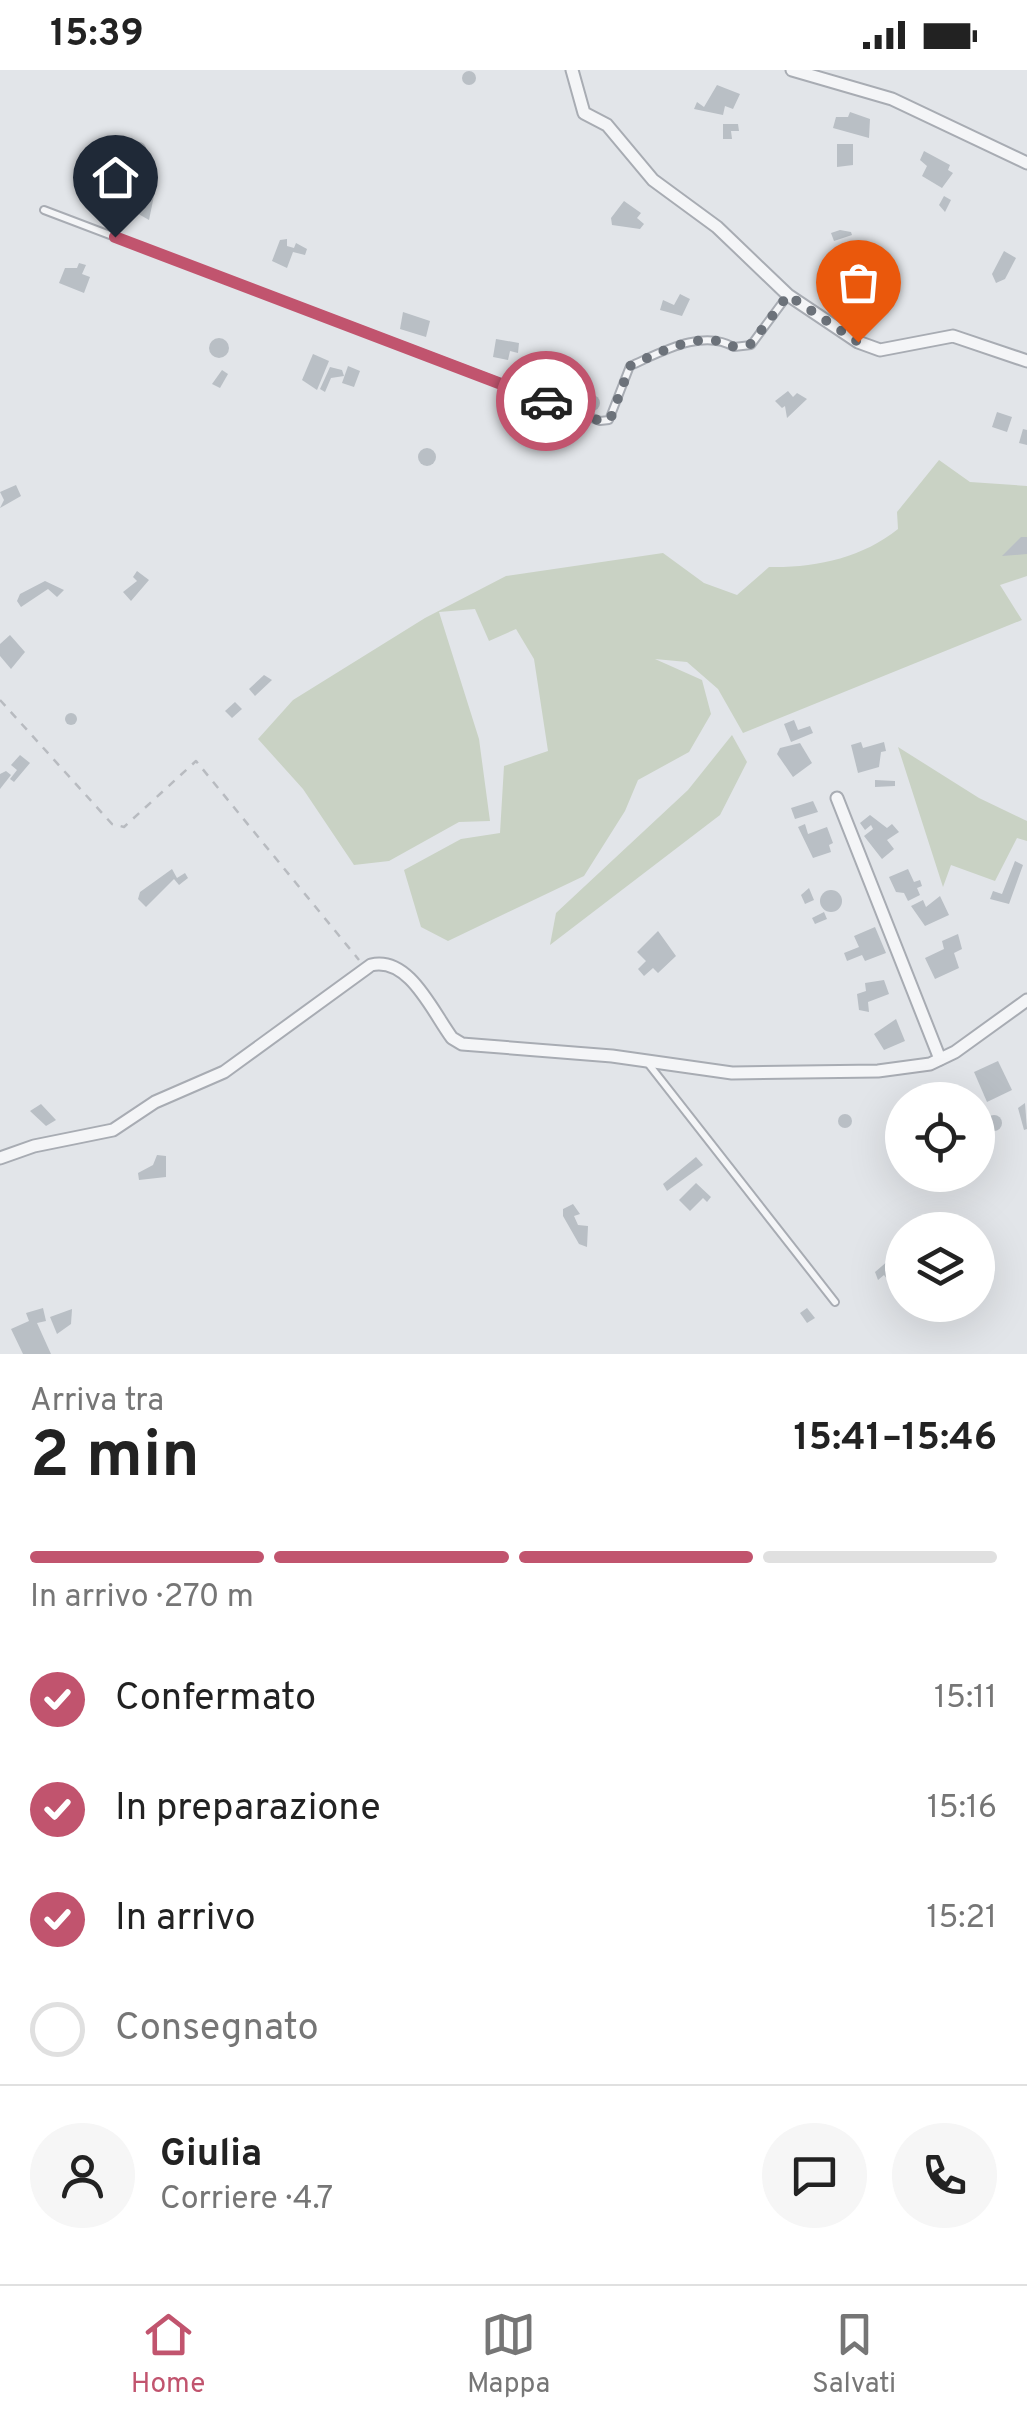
<!DOCTYPE html>
<html lang="it">
<head>
<meta charset="utf-8">
<style>
  body { margin:0; font-family:Overpass,sans-serif; background:#f6f6f6; color:#222; height:100vh; display:flex; flex-direction:column; font-size:38px; white-space:nowrap }
  * { box-sizing:border-box; margin:0 }
  p { font-size:32px; color:#767676 }
  .icon { flex:none; width:55px; height:55px; fill:none; stroke:currentColor; stroke-width:2; stroke-linecap:round; stroke-linejoin:round }
  .map { position:relative; height:1284px; overflow:hidden }
  .sheet { display:flex; flex-direction:column; background:#fff; flex:1 }
  .sheet>* { flex:none }
  .buttons { position:absolute; left:885px; top:1012px; display:grid; gap:20px }
  .buttons a { display:grid; place-items:center; width:110px; height:110px; border-radius:50%; background:#fff; box-shadow:0 10px 40px #0002; font-size:50px }
  .pin { position:absolute; display:grid; place-items:center; width:85px; height:85px; color:#fff; margin:-102px -42px; border-radius:50% 50% 50% 0; rotate:-45deg; box-shadow:0 0 10px #0007 }
  .pin .icon { rotate:45deg }
  .courier { position:absolute; display:grid; place-items:center; width:100px; height:100px; margin:-50px; border:8px solid #c1546e; border-radius:50%; background:#fff; color:#222; box-shadow:0 2px 12px #0007 }
  .summary em { font-style:normal; font-weight:700 }
  .summary div { display:flex; flex-direction:column-reverse }
  .summary { display:flex; align-items:center; justify-content:space-between; height:170px; padding:0 30px }
  h1 { font-size:65px; font-weight:700; line-height:75px }
  .bar { display:grid; grid-template-columns:repeat(4,1fr); gap:15px 10px; align-content:center; height:120px; padding:0 30px }
  .bar i { height:12px; border-radius:8px; background:#e0e0e0 }
  .bar .on { background:#c1546e }
  .bar p { grid-column:span 4 }
  .line { display:flex; align-items:center; gap:25px; padding:0 30px; border-top:2px solid #e0e0e0 }
  .line div { flex:1 }
  .round { display:grid; place-items:center; flex:none; width:105px; height:105px; border-radius:52px; background:#f6f6f6 }
  ol { padding:0 30px; list-style:none }
  li { display:flex; align-items:center; gap:30px; height:110px }
  li p { margin-inline-start:auto }
  li .icon { padding:10px; border-radius:50%; background:#c1546e; color:#fff; stroke-width:4 }
  li:last-child { color:#767676 }
  li i { width:55px; height:55px; border:5px solid #e0e0e0; border-radius:50% }
  .status { display:flex; justify-content:space-between; align-items:center; height:70px; padding:0 50px; background:#fff; direction:ltr }
  .status svg { height:28px; fill:currentColor }
  .tab-bar { display:flex; justify-content:space-around; align-items:center; height:140px; border-top:2px solid #e0e0e0; background:#fff; font-size:28px; color:#767676 }
  .tab-bar a { display:grid; justify-items:center; gap:5px }
  .tab-bar .on { color:#c1546e }
  .map>svg:first-child { display:block }
  .green { fill:#c9d2c4 }
  .building { fill:#b9bfc5 }
  .lines { fill:none; stroke-linecap:round; stroke-linejoin:round }
  .service-casing { stroke:#a8acb3; stroke-width:10 }
  .minor-casing { stroke:#a8acb3; stroke-width:15 }
  .path { stroke:#b8bbc0; stroke-width:2.5; stroke-dasharray:8 8; stroke-linecap:butt }
  .service { stroke:#f4f5f7; stroke-width:6 }
  .minor { stroke:#f4f5f7; stroke-width:11 }
  .done { stroke:#6c727a; stroke-width:10; stroke-dasharray:0 18 }
  .route { stroke:#c1546e; stroke-width:12 }
</style>
</head>
<body>
<div class="status"><b>15:39</b><svg viewBox="0 0 49 12"><path d="M0 12V9h3v3zM5 12V6h3v6zM10 12V3h3v9zM15 12V0h3v12zM26 1h20v11H26zM47 4h2v5h-2z"/></svg></div>
<div class="map">
<svg width="1027" height="1284" viewBox="0 0 1027 1284">
  <rect width="100%" height="100%" fill="#e2e5e9"/>
  <g class="green">
    <path d="M939,390L970,412L1027,416V506L1000,515L1022,550L743,663L718,619L687,592L655,589L702,610L711,644L689,682L638,710L625,741L584,806L448,871L421,857L404,800L461,769L500,763L504,696L548,681L534,589L516,559L489,571L475,539L439,542L479,669L490,751L459,752L389,791L354,795L303,719L258,669L293,630L425,548L506,506L663,483L704,513L737,525L769,497C815,498 862,488 898,459L897,442Z"/>
    <path d="M732,665L747,692L720,745L550,875L556,843L688,720Z"/>
    <path d="M898,677L979,728L1027,751V771L1017,768L995,811L951,795L943,817Z"/>
  </g>
  <g class="building">
    <circle cx="469" cy="8" r="7"/>
    <path d="M717,15L740,24L733,39L725,36L723,45L694,39L697,32L704,37Z"/>
    <path d="M850,42L870,49L869,68L833,58L836,47H848Z"/>
    <path d="M723,54H738L739,61H731L732,69H723Z"/>
    <circle cx="139" cy="79" r="7"/>
    <path d="M837,74H853V95L837,97Z"/>
    <path d="M924,81L950,95L948,100L953,103L942,118L922,106L927,96L920,90Z"/>
    <path d="M148,116H156L149,150L135,142Z"/>
    <path d="M944,126L951,130L945,142L939,135Z"/>
    <path d="M624,131L641,143L637,148L644,154L640,159L612,155L611,148Z"/>
    <path d="M840,160L851,162L852,165L834,171L831,163Z"/>
    <path d="M287,169V176L294,178L296,173L307,179L305,185L293,182L287,198L272,191L280,170Z"/>
    <path d="M1004,181L1016,188L1005,209L996,213L992,204Z"/>
    <path d="M79,193L86,195L82,204L90,207L84,223L59,213L65,198H77Z"/>
    <path d="M885,203L899,207L893,222L862,216L865,205L878,208Z"/>
    <path d="M680,224L690,229L682,246L660,240L663,230L674,235Z"/>
    <path d="M403,242L430,251L426,267L400,259Z"/>
    <circle cx="219" cy="278" r="10"/>
    <path d="M496,269L519,273L518,283L510,281L508,290L493,287Z"/>
    <path d="M313,284L329,291L317,320L302,310Z"/>
    <path d="M348,296L360,301L354,317L342,313Z"/>
    <path d="M330,297L342,300L344,306L331,308L325,322L320,319Z"/>
    <path d="M222,300L228,304L220,318L212,314Z"/>
    <path d="M574,312L586,326L577,338L559,326Z"/>
    <path d="M788,321L793,327L797,323L807,329L787,348L785,336L782,338L775,331Z"/>
    <circle cx="592" cy="333" r="8"/>
    <path d="M997,342L1012,347L1007,362L992,357Z"/>
    <path d="M1023,359L1027,360V375L1019,373Z"/>
    <circle cx="427" cy="387" r="9"/>
    <path d="M16,415L21,426L0,438L4,430L0,422Z"/>
    <path d="M1021,467H1027V484L1002,486Z"/>
    <path d="M137,501L149,510L131,531L123,522L137,511L133,507Z"/>
    <path d="M45,511L64,520L57,527L48,519L21,537L17,531L20,524Z"/>
    <path d="M10,565L25,582L11,599L0,586V574Z"/>
    <path d="M264,605L272,610L255,626L249,619Z"/>
    <path d="M235,632L242,639L232,648L225,641Z"/>
    <circle cx="71" cy="649" r="6"/>
    <path d="M794,650L798,660L810,656L813,663L791,672L784,654Z"/>
    <path d="M861,672L863,678L884,672L886,681L881,682L879,697L858,703L851,675Z"/>
    <path d="M800,673L812,693L793,707L777,684L780,678Z"/>
    <path d="M20,685L30,693L14,712L10,709L17,700L11,695Z"/>
    <path d="M6,701L11,705L0,719V704Z"/>
    <path d="M875,710L895,711V716L875,717Z"/>
    <path d="M813,731L818,742L795,749L791,738Z"/>
    <path d="M870,745L887,758L892,754L899,762L887,770L894,779L882,789L864,766L873,759L871,755L865,760L860,753Z"/>
    <path d="M805,754L808,764L827,757L833,773L829,775L831,782L813,788L798,757Z"/>
    <path d="M1015,791L1023,795L1009,834L990,829L993,821L1002,824Z"/>
    <path d="M172,799L177,808L185,803L188,808L179,815L174,809L146,837L138,829L140,822Z"/>
    <path d="M908,799L914,812L920,810L922,816L917,818L920,825L908,831L904,823L896,822L889,807Z"/>
    <path d="M809,818L814,830L805,834L801,825Z"/>
    <circle cx="831" cy="831" r="11"/>
    <path d="M940,826L949,845L925,856L911,836L923,830L926,837Z"/>
    <path d="M824,842L827,849L815,854L812,848Z"/>
    <path d="M875,857L886,883L865,891L862,885L847,891L844,883L859,877L854,866Z"/>
    <path d="M658,861L676,886L658,903L653,898L644,906L638,899L646,891L637,882Z"/>
    <path d="M958,864L962,879L954,883L959,898L935,909L925,888L944,879L942,871Z"/>
    <path d="M884,910L889,924L868,932L869,942L859,940L857,924L866,921L865,913Z"/>
    <path d="M896,949L905,971L884,980L874,964Z"/>
    <path d="M998,991L1012,1020L987,1032L974,1002Z"/>
    <path d="M1025,1033L1027,1059L1024,1060L1018,1038Z"/>
    <path d="M41,1034L56,1050L46,1056L30,1041Z"/>
    <circle cx="845" cy="1051" r="7"/>
    <circle cx="994" cy="1053" r="8"/>
    <path d="M157,1085L166,1086V1107L139,1110L138,1103L153,1095Z"/>
    <path d="M696,1087L703,1095L667,1121L663,1114Z"/>
    <path d="M696,1113L711,1127L707,1132L703,1128L690,1141L679,1130Z"/>
    <path d="M573,1134L580,1144L574,1146L578,1155L588,1156L587,1177L579,1174L563,1146V1139Z"/>
    <path d="M896,1184L902,1192V1204L899,1200L888,1210L884,1205L878,1210L875,1202Z"/>
    <path d="M43,1238L46,1251L37,1253L51,1284H23L11,1259L29,1251L26,1243Z"/>
    <path d="M807,1238L815,1248L807,1253L800,1243Z"/>
    <path d="M72,1239L71,1254L57,1264L50,1247Z"/>
  </g>
  <g class="lines">
    <defs>
      <g id="service">
        <path d="M44,140L600,351L609,350L630,296C660,283 702,258 734,277L751,275L788,225"/>
        <path d="M647,992L835,1232"/>
      </g>
      <g id="minor">
        <path d="M572,0L584,43L607,55L653,110L717,157L788,225L858,272L880,280L953,266L1027,291"/>
        <path d="M792,0L892,29L1027,93"/>
        <path d="M837,728L940,989"/>
        <path d="M0,1088L34,1076L113,1060L155,1032L224,1002L371,895C409,886 432,941 452,968L462,974L612,986L732,1003L878,1001L930,994L955,982L1027,930"/>
      </g>
    </defs>
    <use href="#service" class="service-casing"/>
    <use href="#minor" class="minor-casing"/>
    <path class="path" d="M0,630L112,754L124,757L196,691L359,890"/>
    <use href="#service" class="service"/>
    <use href="#minor" class="minor"/>
  </g>
  <g class="lines">
    <path class="done" d="M546,331L600,351L610,350L630,296C659,283 702,258 734,277L751,274L788,225L858,272"/>
    <path class="route" d="M115,167L546,331"/>
  </g>
</svg>
<div class="buttons">
<a><svg class="icon" aria-label="locate" viewBox="0 0 24 24"><circle cx="12" cy="12" r="6"/><path d="M12 2v4M12 18v4M2 12h4M18 12h4"/></svg></a>
<a><svg class="icon" aria-label="layers" viewBox="0 0 24 24"><path d="M12 4l9 5-9 5-9-5zM3 14l9 5 9-5"/></svg></a>
</div>
<div class="pin" style="left:858px;top:272px;background:#ea580c"><svg class="icon" aria-label="bag" viewBox="0 0 24 24"><path d="M5 8h14l-1 12H6zM9 8a3 3 0 0 1 6 0"/></svg></div>
<div class="pin" style="left:115px;top:167px;background:#1f2937"><svg class="icon" aria-label="home" viewBox="0 0 24 24"><path d="M3 11l9-7 9 7M6 9v11h12V9"/></svg></div>
<div class="courier" style="left:546px;top:331px"><svg class="icon" aria-label="car" viewBox="0 0 24 24"><path d="M5 17H2v-5l4-1 3-4h7l3 4 3 1v5h-3M9 17h6M6 11h13"/><circle cx="7" cy="17" r="2"/><circle cx="17" cy="17" r="2"/></svg></div>
</div>
<section class="sheet">
<div class="summary"><div><h1>2 min</h1><p>Arriva tra</p></div><em>15:41–15:46</em></div>
<div class="bar"><i class="on"></i><i class="on"></i><i class="on"></i><i></i><p>In arrivo · 270 m</p></div>
<ol>
<li><svg class="icon" aria-label="check" viewBox="0 0 24 24"><path d="M5 12l5 5 9-10"/></svg>Confermato<p>15:11</p></li>
<li><svg class="icon" aria-label="check" viewBox="0 0 24 24"><path d="M5 12l5 5 9-10"/></svg>In preparazione<p>15:16</p></li>
<li><svg class="icon" aria-label="check" viewBox="0 0 24 24"><path d="M5 12l5 5 9-10"/></svg>In arrivo<p>15:21</p></li>
<li><i></i>Consegnato</li>
</ol>
<div class="line" style="height:180px"><a class="round"><svg class="icon" aria-label="person" viewBox="0 0 24 24"><circle cx="12" cy="8" r="4"/><path d="M4 21q1-7 8-7t8 7"/></svg></a><div><b>Giulia</b><p>Corriere · 4.7</p></div><a class="round"><svg class="icon" aria-label="chat" viewBox="0 0 24 24"><path d="M4 5h16v11H9l-5 4z"/></svg></a><a class="round"><svg class="icon" aria-label="phone" viewBox="0 0 24 24"><path d="M5 4h4l2 5-3 2q2 4 5 5l2-3 5 2v4C11 20 4 13 5 4z"/></svg></a></div>
</section>
<nav class="tab-bar">
<a class="on"><svg class="icon" aria-label="home" viewBox="0 0 24 24"><path d="M3 11l9-7 9 7M6 9v11h12V9"/></svg>Home</a>
<a><svg class="icon" aria-label="map" viewBox="0 0 24 24"><path d="M3 6l6-2 6 2 6-2v14l-6 2-6-2-6 2zM9 4v14M15 6v14"/></svg>Mappa</a>
<a><svg class="icon" aria-label="saved" viewBox="0 0 24 24"><path d="M7 4h10v16l-5-4-5 4z"/></svg>Salvati</a>
</nav>
</body>
</html>
